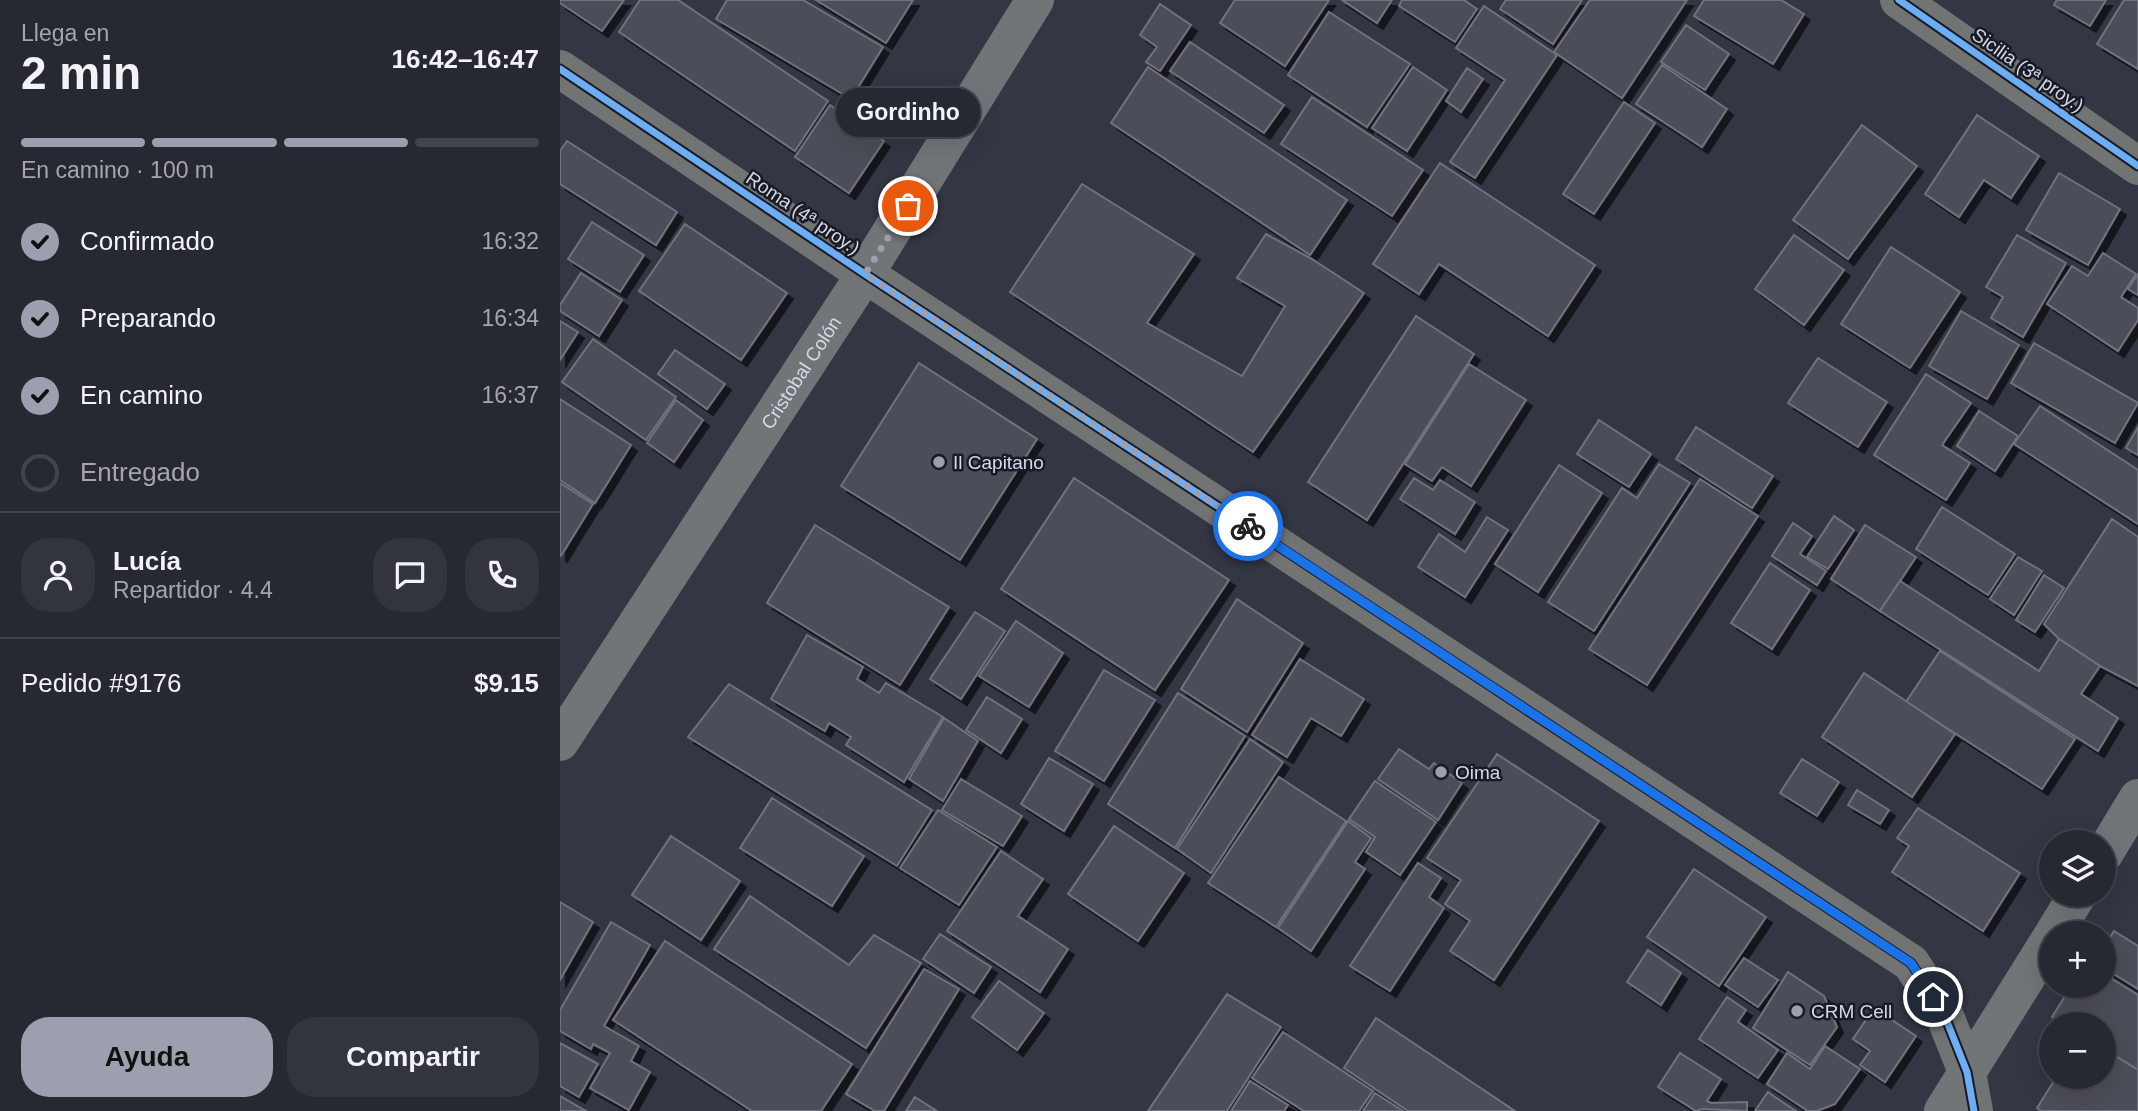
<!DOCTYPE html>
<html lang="es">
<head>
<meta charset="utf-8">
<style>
  body { margin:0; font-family:Helvetica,sans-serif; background:#32343e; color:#f1f3f6; height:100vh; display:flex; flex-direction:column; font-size:26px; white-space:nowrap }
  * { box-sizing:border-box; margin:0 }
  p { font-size:23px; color:#a4a6ac }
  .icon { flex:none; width:38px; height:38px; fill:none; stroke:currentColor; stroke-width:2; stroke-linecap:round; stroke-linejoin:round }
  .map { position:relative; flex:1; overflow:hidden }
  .sheet { display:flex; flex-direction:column; background:#262832; width:560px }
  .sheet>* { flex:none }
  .fabs { position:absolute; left:1479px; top:830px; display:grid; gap:14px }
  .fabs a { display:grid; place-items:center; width:77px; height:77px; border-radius:50%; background:#262832; box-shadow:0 7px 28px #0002,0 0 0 2px #42444d; font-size:35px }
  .pin { position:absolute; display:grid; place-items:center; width:60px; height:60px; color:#fff; margin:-30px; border:4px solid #fff; border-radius:50%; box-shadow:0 2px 7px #0007 }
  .courier { position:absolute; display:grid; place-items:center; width:70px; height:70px; margin:-35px; border:5px solid #1a73e8; border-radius:50%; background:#fff; color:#222; box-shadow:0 2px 9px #0007 }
  .bubble { position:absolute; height:49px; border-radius:24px; background:#262832; box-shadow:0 7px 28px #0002,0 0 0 2px #42444d; font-size:23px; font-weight:600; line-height:49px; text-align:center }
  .headline em { font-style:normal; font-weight:600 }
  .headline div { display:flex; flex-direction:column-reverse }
  .headline { display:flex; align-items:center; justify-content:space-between; height:119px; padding:0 21px }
  h1 { font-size:46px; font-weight:600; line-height:52px }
  .bar { display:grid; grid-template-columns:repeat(4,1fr); gap:10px 7px; align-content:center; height:84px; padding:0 21px }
  .bar i { height:9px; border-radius:5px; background:#42444d }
  .bar .active { background:#9c9fae }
  .bar p { grid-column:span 4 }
  .line { display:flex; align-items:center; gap:18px; padding:0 21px; border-top:2px solid #42444d }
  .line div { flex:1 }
  .round { display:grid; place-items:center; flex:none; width:74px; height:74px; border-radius:28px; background:#32343e }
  ol { padding:0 21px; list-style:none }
  li { display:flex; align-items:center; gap:21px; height:77px }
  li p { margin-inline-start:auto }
  li .icon { padding:7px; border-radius:50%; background:#9c9fae; color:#111; stroke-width:4 }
  li:last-child { color:#a4a6ac }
  li i { width:38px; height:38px; border:4px solid #42444d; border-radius:50% }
  .primary-button { display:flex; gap:14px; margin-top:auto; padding:14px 21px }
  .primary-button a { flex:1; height:80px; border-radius:28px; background:#9c9fae; color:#111; font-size:28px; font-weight:600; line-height:80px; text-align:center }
  .primary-button a+a { background:#32343e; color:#f1f3f6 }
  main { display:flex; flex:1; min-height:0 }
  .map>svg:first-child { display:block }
  .building { fill:#4b4e58; stroke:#6f727d; stroke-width:2; filter:url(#shadow) }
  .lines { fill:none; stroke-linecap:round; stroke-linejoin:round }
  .minor { stroke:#717473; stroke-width:38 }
  .tertiary { stroke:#717473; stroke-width:38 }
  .primary { stroke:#717577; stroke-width:38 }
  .cycleway-casing { stroke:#181b25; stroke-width:11 }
  .cycleway { stroke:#6dadf4; stroke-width:7 }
  .done { stroke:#9c9fae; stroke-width:7; stroke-dasharray:0 12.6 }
  .route { stroke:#1a73e8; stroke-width:9 }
  .poi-dot { fill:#9c9fae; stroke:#181b25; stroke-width:2.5 }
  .labels { text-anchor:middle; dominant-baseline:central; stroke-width:5; stroke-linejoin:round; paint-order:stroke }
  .street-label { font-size:19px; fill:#d4d8e7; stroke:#181b25 }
  .poi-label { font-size:19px; fill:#d4d8e7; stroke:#181b25; text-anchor:start }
</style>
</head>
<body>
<main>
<section class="sheet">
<div class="headline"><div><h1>2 min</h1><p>Llega en</p></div><em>16:42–16:47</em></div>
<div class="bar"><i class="active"></i><i class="active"></i><i class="active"></i><i></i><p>En camino · 100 m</p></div>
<ol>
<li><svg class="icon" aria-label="check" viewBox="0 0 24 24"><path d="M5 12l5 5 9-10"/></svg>Confirmado<p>16:32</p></li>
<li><svg class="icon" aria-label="check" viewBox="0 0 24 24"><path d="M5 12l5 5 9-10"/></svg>Preparando<p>16:34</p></li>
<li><svg class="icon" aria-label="check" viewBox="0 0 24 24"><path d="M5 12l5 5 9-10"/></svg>En camino<p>16:37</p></li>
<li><i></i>Entregado</li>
</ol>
<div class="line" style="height:126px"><a class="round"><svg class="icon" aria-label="person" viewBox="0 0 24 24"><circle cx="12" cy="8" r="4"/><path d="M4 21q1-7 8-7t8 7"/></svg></a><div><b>Lucía</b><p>Repartidor · 4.4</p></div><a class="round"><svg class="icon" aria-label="chat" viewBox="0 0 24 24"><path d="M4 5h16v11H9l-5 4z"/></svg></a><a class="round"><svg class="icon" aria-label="phone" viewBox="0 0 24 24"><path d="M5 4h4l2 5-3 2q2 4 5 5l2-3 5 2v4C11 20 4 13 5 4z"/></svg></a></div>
<div class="line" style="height:91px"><div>Pedido #9176</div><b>$9.15</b></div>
<div class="primary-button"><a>Ayuda</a><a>Compartir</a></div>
</section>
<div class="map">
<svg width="1578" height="1111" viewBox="0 0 1578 1111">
  <defs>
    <filter id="shadow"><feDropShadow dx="6" dy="6" stdDeviation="0" flood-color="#0009"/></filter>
  </defs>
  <rect width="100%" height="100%" fill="#333643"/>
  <g class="building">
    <path d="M0,0H64L42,31L0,3Z"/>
    <path d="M80,0H118L268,101L235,151L59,32Z"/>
    <path d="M167,0H243L323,47L291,99L156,19Z"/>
    <path d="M256,0H353L326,43Z"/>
    <path d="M675,0H769L725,66L660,23Z"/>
    <path d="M782,0H832L817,23Z"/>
    <path d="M842,0H904L917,9L895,42L839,6Z"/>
    <path d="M946,0H1022L993,44L940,9Z"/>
    <path d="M1030,0H1127L1062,98L994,52Z"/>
    <path d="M1144,0H1221L1244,14L1213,64L1134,16Z"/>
    <path d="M1497,0H1546L1530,26L1494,5Z"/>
    <path d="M1564,0H1578V69L1537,44Z"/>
    <path d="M600,4L631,25L600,71L586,62L597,47L580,35Z"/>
    <path d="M924,6L997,55L915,178L890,162L945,80L896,48Z"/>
    <path d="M769,12L850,64L807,127L728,75Z"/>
    <path d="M1126,25L1169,54L1145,90L1101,62Z"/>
    <path d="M630,42L724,105L704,133L610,71Z"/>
    <path d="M1102,65L1167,109L1142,147L1076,104Z"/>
    <path d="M588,67L787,200L750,255L551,123Z"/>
    <path d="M853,67L887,90L847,151L812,128Z"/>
    <path d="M907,68L923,79L901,112L886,101Z"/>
    <path d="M752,97L863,170L832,216L721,144Z"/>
    <path d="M1064,102L1095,123L1034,214L1003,194Z"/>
    <path d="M270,105L324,141L289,193L235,157Z"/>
    <path d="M1417,115L1479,156L1451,198L1424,180L1399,217L1365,194Z"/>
    <path d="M1302,125L1357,166L1288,259L1233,220Z"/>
    <path d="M7,141L117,212L96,245L0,184V151Z"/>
    <path d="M880,163L1035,265L988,336L879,264L859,294L813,264Z"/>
    <path d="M1499,173L1560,209L1528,265L1466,230Z"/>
    <path d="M522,184L634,254L587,323L682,376L725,306L677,278L706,234L752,259L804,293L693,452L450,292Z"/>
    <path d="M32,222L84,255L60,292L8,259Z"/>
    <path d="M125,224L227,293L181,360L79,291Z"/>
    <path d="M1234,235L1284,270L1244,325L1195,289Z"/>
    <path d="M1457,235L1506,263L1463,337L1431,318L1443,297L1426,287Z"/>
    <path d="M1331,247L1400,292L1350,368L1281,324Z"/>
    <path d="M1543,253L1576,274L1561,297L1578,308V320L1558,351L1487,304L1512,266L1528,276Z"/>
    <path d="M21,273L62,300L39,336L0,311V305Z"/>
    <path d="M1578,274V295L1568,289Z"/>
    <path d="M1401,311L1459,345L1427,399L1369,366Z"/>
    <path d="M856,316L914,354L807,520L748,482Z"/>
    <path d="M0,321L18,332L0,360Z"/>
    <path d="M33,339L116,397L86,440L2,382Z"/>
    <path d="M1474,343L1578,403L1555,443L1451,383Z"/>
    <path d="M115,350L165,384L147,409L98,374Z"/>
    <path d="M1258,358L1327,402L1298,447L1228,403Z"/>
    <path d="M359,363L477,439L400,560L281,486Z"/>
    <path d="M909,364L966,400L911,486L882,467L872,481L845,464Z"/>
    <path d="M1366,374L1411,403L1382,445L1410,463L1386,500L1314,455Z"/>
    <path d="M0,399L71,445L35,503L0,480Z"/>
    <path d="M116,400L143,420L114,462L87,443Z"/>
    <path d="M1480,406L1578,470V524L1454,444Z"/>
    <path d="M1419,411L1458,436L1435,471L1397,446Z"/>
    <path d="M1039,420L1091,454L1069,487L1017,454Z"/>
    <path d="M1136,427L1213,476L1192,508L1116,459Z"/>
    <path d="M1578,427V455L1566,448Z"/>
    <path d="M1099,464L1130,483L1034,631L988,602L1062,488L1077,498Z"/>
    <path d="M999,465L1042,493L978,592L935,564Z"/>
    <path d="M514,478L669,580L595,690L441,589Z"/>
    <path d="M854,478L873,490L880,480L915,502L895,534L840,499Z"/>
    <path d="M1140,479L1198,516L1087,685L1029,649Z"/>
    <path d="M0,483L33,504L1,556L0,555Z"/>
    <path d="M1382,507L1455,554L1428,595L1356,549Z"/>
    <path d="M1274,516L1294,530L1268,569L1247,557Z"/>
    <path d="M927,517L948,530L905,597L858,567L879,534L905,552Z"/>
    <path d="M1552,519L1578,537V686L1540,666L1499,639L1484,624Z"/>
    <path d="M1233,523L1252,536L1240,554L1266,571L1257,585L1212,556Z"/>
    <path d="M255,525L389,607L340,685L207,603Z"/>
    <path d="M1305,525L1356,557L1320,611L1271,579Z"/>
    <path d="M1458,557L1482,571L1454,615L1430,599Z"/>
    <path d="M1210,563L1250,590L1212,649L1171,623Z"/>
    <path d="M1484,575L1504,588L1475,632L1456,620Z"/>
    <path d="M1340,581L1479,671L1499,639L1540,666L1521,694L1558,718L1538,751L1320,611Z"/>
    <path d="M677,599L743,643L687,732L621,689Z"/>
    <path d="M415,612L445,631L401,699L370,679Z"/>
    <path d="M456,621L503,653L469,707L419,676Z"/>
    <path d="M247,635L303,667L297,679L319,693L326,683L383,717L344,782L286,745L291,737L269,723L265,731L211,699Z"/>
    <path d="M1380,651L1515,739L1482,789L1346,702Z"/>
    <path d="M740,659L804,699L781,736L751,718L727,757L692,735Z"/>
    <path d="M544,670L595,700L544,781L495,751Z"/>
    <path d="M1304,673L1395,734L1352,797L1262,737Z"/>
    <path d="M169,684L372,810L337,866L128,737Z"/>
    <path d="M618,693L685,736L615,848L548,804Z"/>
    <path d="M427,697L462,719L441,753L406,730Z"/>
    <path d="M384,718L418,741L383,801L349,779Z"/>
    <path d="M690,739L723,762L651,873L617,849Z"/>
    <path d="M839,749L869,769L874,763L902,783L878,820L818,779Z"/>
    <path d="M937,754L1039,821L934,980L890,951L910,921L885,904L901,880L867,858Z"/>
    <path d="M489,758L533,784L504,831L461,804Z"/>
    <path d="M1242,759L1279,782L1257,816L1220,793Z"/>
    <path d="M719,777L786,821L716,927L648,883Z"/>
    <path d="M401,779L462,816L443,846L382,810Z"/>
    <path d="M815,781L876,822L840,875L806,852L815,837L789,819Z"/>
    <path d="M1297,790L1329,810L1320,824L1288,805Z"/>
    <path d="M212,798L304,856L272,906L180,848Z"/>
    <path d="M1358,808L1460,873L1423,931L1332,872L1349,846L1337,838Z"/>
    <path d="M378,810L437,847L399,905L340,868Z"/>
    <path d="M788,821L811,838L795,862L805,869L751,951L718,928Z"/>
    <path d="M554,826L624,873L578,941L508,894Z"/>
    <path d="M111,836L180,881L141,940L72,895Z"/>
    <path d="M441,851L483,879L458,916L508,949L480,992L387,931Z"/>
    <path d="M858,863L881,878L869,897L884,908L830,991L790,966Z"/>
    <path d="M1134,869L1206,917L1159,986L1087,937Z"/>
    <path d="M190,896L289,965L314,935L361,963L306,1048L154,949Z"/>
    <path d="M0,902L33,922L0,980Z"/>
    <path d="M51,922L90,945L44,1026L79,1046L71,1061L90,1072L69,1110L30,1088L50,1053L33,1044L31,1049L0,1031V1010Z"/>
    <path d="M1554,931L1578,946V989L1544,968V947Z"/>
    <path d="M380,934L431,967L414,993L363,959Z"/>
    <path d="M105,941L292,1064L261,1111H192L53,1020Z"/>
    <path d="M1088,950L1121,973L1101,1005L1067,982Z"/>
    <path d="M1184,958L1218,980L1198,1007L1165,985Z"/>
    <path d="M364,969L399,989L324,1111H315L286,1094Z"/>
    <path d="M1228,972L1264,996L1277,1027L1250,1065L1193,1028Z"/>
    <path d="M1544,974L1578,995V1070L1544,1049V1024H1504L1492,1017L1512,985H1544Z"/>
    <path d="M439,981L484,1013L457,1050L412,1017Z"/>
    <path d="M667,994L721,1027L667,1111H588Z"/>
    <path d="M1167,997L1186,1010L1178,1022L1218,1050L1198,1078L1139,1039Z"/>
    <path d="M1314,1008L1356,1036L1325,1082L1300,1065L1310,1051L1293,1039Z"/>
    <path d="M816,1018L955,1111H848L784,1068Z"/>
    <path d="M723,1032L813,1091L799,1111H744L692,1078Z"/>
    <path d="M0,1043L38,1064L19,1097L0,1086Z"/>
    <path d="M1265,1046L1300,1069L1275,1104L1257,1111H1248L1207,1084L1227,1053L1250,1069Z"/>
    <path d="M1544,1049L1578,1070V1111H1481L1477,1108L1497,1076H1544Z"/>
    <path d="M1120,1053L1161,1079L1147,1101L1151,1103L1187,1102V1111L1142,1109L1136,1111L1098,1087Z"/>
    <path d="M690,1081L728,1105L724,1111H671Z"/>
    <path d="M1208,1092L1215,1097L1236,1111H1195Z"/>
    <path d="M815,1093L843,1111H803Z"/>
    <path d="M0,1096L26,1111H0Z"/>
    <path d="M355,1097L377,1111H346Z"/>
  </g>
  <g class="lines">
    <path class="minor" d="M1339,0L1578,166"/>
    <path class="tertiary" d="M0,69L305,274L1351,963L1384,1014L1407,1072L1414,1111"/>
    <g class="primary">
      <path id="s1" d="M0,742L305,274L475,0"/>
      <path d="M1544,854L1578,798"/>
      <path d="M1494,933L1518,894"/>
      <path d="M1383,1111L1491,938"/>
    </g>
    <defs>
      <g id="cycleway">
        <path d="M1339,0L1578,166"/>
        <path d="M0,69L305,274L1351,963L1384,1014L1407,1072L1414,1111"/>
      </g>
    </defs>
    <use href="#cycleway" class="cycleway-casing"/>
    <use href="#cycleway" class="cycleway"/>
  </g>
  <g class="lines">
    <path class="done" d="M348,206L305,274L688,526"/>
    <path class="route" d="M688,526L1351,963L1373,997"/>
  </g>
  <g class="poi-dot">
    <circle cx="379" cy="462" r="7"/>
    <circle cx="881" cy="772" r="7"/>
    <circle cx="1237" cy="1011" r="7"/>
  </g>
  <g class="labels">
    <g class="street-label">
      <text transform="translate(1468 70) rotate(35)">Sicilia (3ª proy.)</text>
      <text transform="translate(243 213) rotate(34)">Roma (4ª proy.)</text>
      <text stroke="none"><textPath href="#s1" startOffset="441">Cristobal Colón</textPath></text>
    </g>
    <g class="poi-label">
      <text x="393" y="462">Il Capitano</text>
      <text x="895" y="772">Oima</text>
      <text x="1251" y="1011">CRM Cell</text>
    </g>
  </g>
</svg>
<div class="fabs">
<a><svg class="icon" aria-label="layers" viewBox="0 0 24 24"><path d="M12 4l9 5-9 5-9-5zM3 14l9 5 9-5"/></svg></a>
<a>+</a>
<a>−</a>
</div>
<div class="pin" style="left:348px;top:206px;background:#ea580c"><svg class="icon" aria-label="bag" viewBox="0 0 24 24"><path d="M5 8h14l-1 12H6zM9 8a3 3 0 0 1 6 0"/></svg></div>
<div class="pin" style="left:1373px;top:997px;background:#1f2937"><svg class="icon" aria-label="home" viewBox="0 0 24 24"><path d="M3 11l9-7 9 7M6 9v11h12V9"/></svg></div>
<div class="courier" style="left:688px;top:526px"><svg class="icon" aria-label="bike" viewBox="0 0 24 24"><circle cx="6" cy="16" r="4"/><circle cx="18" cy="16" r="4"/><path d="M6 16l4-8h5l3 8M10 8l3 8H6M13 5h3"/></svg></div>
<div class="bubble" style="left:276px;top:88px;width:144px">Gordinho</div>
</div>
</main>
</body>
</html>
